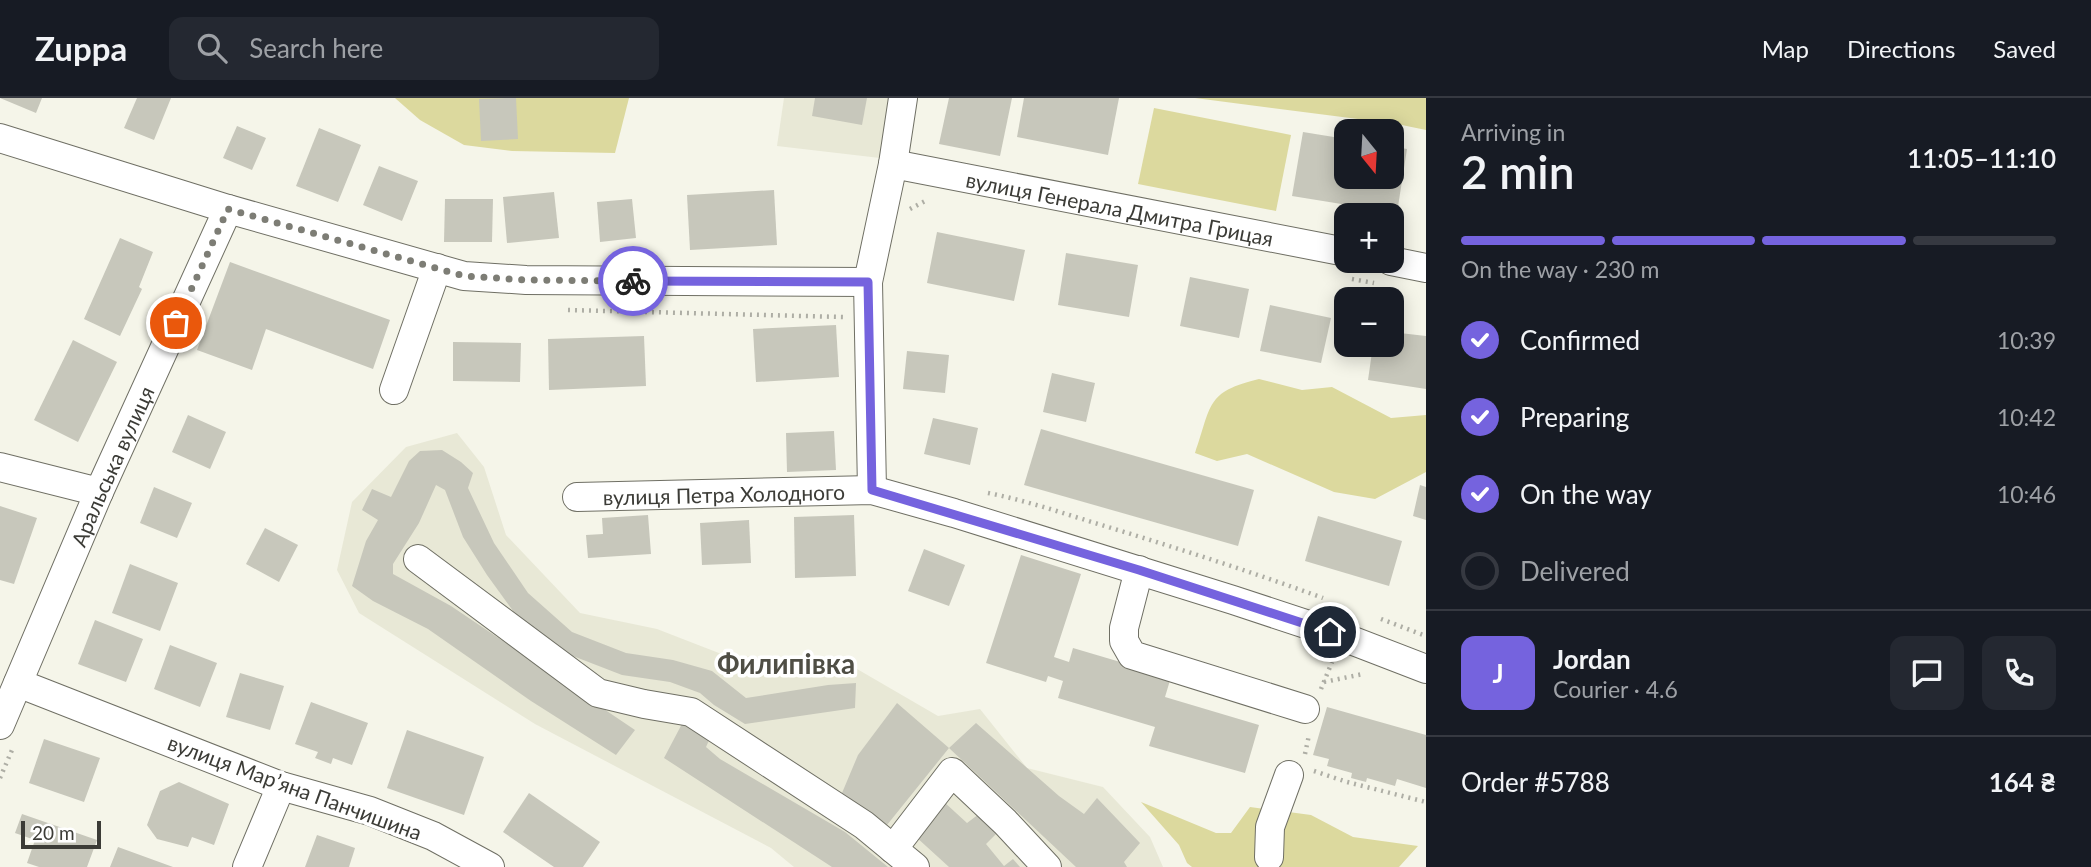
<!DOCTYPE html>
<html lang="en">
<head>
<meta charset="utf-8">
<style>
  body { margin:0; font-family:Lato,sans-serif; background:#242831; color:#f1f3f6; height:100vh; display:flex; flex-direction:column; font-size:26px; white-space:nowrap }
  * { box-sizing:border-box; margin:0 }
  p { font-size:23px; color:#9ea1a6 }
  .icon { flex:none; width:38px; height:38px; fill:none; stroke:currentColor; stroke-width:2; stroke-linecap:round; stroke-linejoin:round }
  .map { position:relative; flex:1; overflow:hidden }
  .drawer { display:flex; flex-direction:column; background:#171b24; width:665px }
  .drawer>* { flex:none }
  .needle { width:46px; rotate:162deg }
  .buttons { position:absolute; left:1334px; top:21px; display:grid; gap:14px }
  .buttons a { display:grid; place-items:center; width:70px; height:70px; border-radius:14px; background:#171b24; box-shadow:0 4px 18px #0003; font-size:35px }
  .scale { position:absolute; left:21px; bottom:18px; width:80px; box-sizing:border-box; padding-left:7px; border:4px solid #3c3c37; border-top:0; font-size:19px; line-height:24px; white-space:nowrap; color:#3c3c37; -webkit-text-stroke:5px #fff; paint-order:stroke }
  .pin { position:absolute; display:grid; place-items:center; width:60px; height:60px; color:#fff; margin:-30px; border:4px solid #fff; border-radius:50%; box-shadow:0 2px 7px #0007 }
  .courier { position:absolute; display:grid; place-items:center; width:70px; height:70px; margin:-35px; border:5px solid #7563de; border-radius:50%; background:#fff; color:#222; box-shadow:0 2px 9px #0007 }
  .head em { font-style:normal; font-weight:600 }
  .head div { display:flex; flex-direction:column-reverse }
  .head { display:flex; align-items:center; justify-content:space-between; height:119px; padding:0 35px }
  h1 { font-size:46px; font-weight:600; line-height:52px }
  .bar { display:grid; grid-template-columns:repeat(4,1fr); gap:10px 7px; align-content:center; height:84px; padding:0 35px }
  .bar i { height:9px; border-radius:5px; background:#363941 }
  .bar .on { background:#7563de }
  .bar p { grid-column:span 4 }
  .line { display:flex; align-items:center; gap:18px; padding:0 35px; border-top:2px solid #363941 }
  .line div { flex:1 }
  .round { display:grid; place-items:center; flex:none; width:74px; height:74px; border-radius:14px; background:#242831 }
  ol { padding:0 35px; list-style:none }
  li { display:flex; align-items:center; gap:21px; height:77px }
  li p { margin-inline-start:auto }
  li .icon { padding:7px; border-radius:50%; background:#7563de; color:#fff; stroke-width:4 }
  li:last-child { color:#9ea1a6 }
  li i { width:38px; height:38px; border:4px solid #363941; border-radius:50% }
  header { display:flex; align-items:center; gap:42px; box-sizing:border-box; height:98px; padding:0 35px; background:#171b24; border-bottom:2px solid #363941 }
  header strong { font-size:33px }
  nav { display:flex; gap:38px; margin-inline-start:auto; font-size:24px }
  .search { width:490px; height:63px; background:#242831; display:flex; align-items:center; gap:18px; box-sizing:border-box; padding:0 24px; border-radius:14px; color:#9ea1a6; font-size:26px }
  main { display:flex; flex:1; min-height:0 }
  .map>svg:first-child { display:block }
  .built { fill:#e8e8d6 }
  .green { fill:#dcd99e }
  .building { fill:#c7c7bb }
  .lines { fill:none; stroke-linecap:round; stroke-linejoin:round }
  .minor-casing { stroke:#6f6f64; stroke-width:30 }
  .path { stroke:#aeaea5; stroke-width:4.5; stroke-dasharray:2 5; stroke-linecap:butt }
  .minor { stroke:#fff; stroke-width:28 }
  .done { stroke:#7d7d75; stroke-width:7; stroke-dasharray:0 12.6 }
  .route { stroke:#7563de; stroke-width:9 }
  .labels { text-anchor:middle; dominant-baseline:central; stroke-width:7; stroke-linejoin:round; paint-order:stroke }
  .street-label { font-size:21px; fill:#3c3c37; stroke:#fff }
  .district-label { font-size:28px; font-weight:bold; fill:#4f4e45; stroke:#fff }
</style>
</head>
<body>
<header>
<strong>Zuppa</strong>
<div class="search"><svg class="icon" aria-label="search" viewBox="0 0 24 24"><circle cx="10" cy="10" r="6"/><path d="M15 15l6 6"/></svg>Search here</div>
<nav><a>Map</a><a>Directions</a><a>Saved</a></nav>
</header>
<main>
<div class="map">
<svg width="1426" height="769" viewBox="0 0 1426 769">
  <rect width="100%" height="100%" fill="#f5f5e9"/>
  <g class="built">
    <path d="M784,0H888L880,60L777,48Z"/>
    <path d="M457,335L484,369L506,437L580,515L657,531L724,557L845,564L938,618L980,611L1027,670L1103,689L1150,739L1163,769H794L771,750L535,626L359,515L337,472L352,404L406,349Z"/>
  </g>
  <g class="green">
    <path d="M395,0H629L615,55L512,53L464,47L420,22Z"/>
    <path d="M1195,0H1426V32L1397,26Z"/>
    <path d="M1154,10L1291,37L1276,113L1138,86Z"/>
    <path d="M1259,281L1302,292L1332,289L1391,320L1426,317V374L1375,401L1334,394L1247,356L1217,363L1195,355C1212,307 1205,294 1259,281Z"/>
    <path d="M1141,704L1216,735H1231L1250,709L1311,717L1353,739L1418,748L1399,769H1192L1187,765L1179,747Z"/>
  </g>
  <g class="building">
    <path d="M0,0H42L36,15Z"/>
    <path d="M137,0H171L154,42L124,30Z"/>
    <path d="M507,0H516L518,41L481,43L479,1Z"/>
    <path d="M815,0H867L862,27L812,18Z"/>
    <path d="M949,0H1012L1000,58L939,46Z"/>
    <path d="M1024,0H1119L1108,57L1017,39Z"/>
    <path d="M237,28L266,40L252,72L223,60Z"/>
    <path d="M319,30L361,47L338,104L296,88Z"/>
    <path d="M1303,34L1346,41V79H1391V48L1407,51L1397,115L1292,98Z"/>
    <path d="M379,68L418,83L402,123L363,107Z"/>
    <path d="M774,92L777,147L690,152L687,97Z"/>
    <path d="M554,94L559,140L507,145L503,99Z"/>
    <path d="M445,101H493L492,144H444Z"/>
    <path d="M632,101L636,140L600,144L597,104Z"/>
    <path d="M937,134L1025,152L1014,203L927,185Z"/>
    <path d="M120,140L153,154L139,189L142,191L120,238L84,221Z"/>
    <path d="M1066,155L1138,167L1129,219L1058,207Z"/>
    <path d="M230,164L390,222L373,271L266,231L252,272L197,252Z"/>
    <path d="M1190,179L1249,191L1239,240L1180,228Z"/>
    <path d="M1270,207L1331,220L1321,265L1260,253Z"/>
    <path d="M836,227L839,279L756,284L753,231Z"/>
    <path d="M1391,234L1426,238V291L1368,282L1373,247H1391Z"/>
    <path d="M644,238L646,288L549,292L548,241Z"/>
    <path d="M73,242L117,264L78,344L34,322Z"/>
    <path d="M453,244L521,245L520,284L453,283Z"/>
    <path d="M907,253L949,257L945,295L903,291Z"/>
    <path d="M1052,275L1095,285L1086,324L1043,314Z"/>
    <path d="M188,317L226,334L210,371L172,354Z"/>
    <path d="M933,320L978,330L970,367L924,356Z"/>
    <path d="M1041,331L1254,392L1238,448L1024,387Z"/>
    <path d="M834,333L836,372L787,374L786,335Z"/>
    <path d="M442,352L461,364L473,375L468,390L494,445L528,495L572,534L626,555L673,562L712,573L746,600L828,587L856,585L855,610L745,626L714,607L700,595L670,584L622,577L560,553L519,521L487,477L463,439L445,392L436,387L419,425L393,466V476L451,508L635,632L616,657L531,603L428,531L373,503L352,488L366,443L378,422L362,412L372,391L391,399L409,363L420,353Z"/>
    <path d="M1420,387L1426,389V422L1413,418Z"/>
    <path d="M154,389L192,405L177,440L140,425Z"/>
    <path d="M0,408L37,420L14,486L0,482Z"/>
    <path d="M648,417L651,456L588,460L586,437L603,436L602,420Z"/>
    <path d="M854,417L856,478L795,480L794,419Z"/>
    <path d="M1318,418L1402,443L1389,488L1305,463Z"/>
    <path d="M749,422L751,465L702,467L700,425Z"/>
    <path d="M265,430L298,447L279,484L246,466Z"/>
    <path d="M924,451L965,467L949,508L908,493Z"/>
    <path d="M1021,457L1081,476L1054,559L1069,564L1073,550L1171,579L1165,599L1259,627L1245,675L1149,648L1155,629L1058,600L1063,583L1048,578L1046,584L986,565Z"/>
    <path d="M130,466L178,485L160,533L112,515Z"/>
    <path d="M95,522L143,541L126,584L78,566Z"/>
    <path d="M170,547L217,565L200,609L154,591Z"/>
    <path d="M240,575L284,588L270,632L226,619Z"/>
    <path d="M311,604L368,625L352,667L333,660L331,666L315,660L318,654L295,646Z"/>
    <path d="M897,605L949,650L976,625L1059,698L1084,716L1097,700L1140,745L1124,764L1127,769H1076L949,650L887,727L842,695L858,657Z"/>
    <path d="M1327,609L1426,637V690L1397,681L1395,688L1367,680L1366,684L1351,680L1352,675L1327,668L1329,661L1313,657Z"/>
    <path d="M684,622L711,638L706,649L720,661L845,734L888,769H832L664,660Z"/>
    <path d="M407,632L484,659L464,717L387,690Z"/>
    <path d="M44,641L100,660L84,704L29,685Z"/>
    <path d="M179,684L229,706L214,747L192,739L188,749L157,741L147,727L160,693Z"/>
    <path d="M529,695L600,744L583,769H554L503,734Z"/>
    <path d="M943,703L967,725L979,716L997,735L986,746L1004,768L1013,761L1020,769H949L915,738Z"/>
    <path d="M22,716L97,742L87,769H39L27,765L35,742L15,735Z"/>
    <path d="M317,737L355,750L349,769H305Z"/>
    <path d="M118,749L173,769H110Z"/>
  </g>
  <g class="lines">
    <defs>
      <g id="minor">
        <path d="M0,40L228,111L464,178L526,182L868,184"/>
        <path id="s1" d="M893,66L1346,154"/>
        <path d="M1391,163L1426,170"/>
        <path d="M394,292L437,170"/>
        <path d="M0,369L99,394"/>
        <path d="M872,392L868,184L893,66L903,0"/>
        <path id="s2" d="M577,399L872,392L954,415L1233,502L1330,534L1426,571"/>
        <path d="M418,461L598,595L644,606L691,614L864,727L915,769"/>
        <path d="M1139,472L1124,530V543L1132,557L1305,611"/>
        <path d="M18,585L281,688L370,713L433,738L490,769"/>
        <path id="s3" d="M0,627L99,394L228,111"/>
        <path d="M893,751L952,674L1005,724L1047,769"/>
        <path d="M1269,759L1270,729L1289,677"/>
        <path d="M247,769L281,688"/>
      </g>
    </defs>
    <use href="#minor" class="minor-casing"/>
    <g class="path">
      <path d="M910,111L927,102"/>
      <path d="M1352,181L1374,185"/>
      <path d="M568,212L843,219"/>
      <path d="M988,395C1029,403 1068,417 1108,429C1180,451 1252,474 1323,500"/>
      <path d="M1381,521L1426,538"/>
      <path d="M1324,584L1363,576"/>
      <path d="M1321,591L1332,564"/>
      <path d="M1305,656L1309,637"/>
      <path d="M1314,673L1347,684L1426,704"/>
      <path d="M0,680L12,652"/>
    </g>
    <use href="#minor" class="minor"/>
  </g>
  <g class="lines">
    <path class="done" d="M176,225L228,111L464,178L526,182L633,183"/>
    <path class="route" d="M633,183L868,184L872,392L1139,472L1330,534"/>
  </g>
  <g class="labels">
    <g class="street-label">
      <text stroke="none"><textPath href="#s1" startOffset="231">вулиця Генерала Дмитра Грицая</textPath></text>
      <text stroke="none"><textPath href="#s3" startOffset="282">Аральська вулиця</textPath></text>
      <text stroke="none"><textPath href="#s2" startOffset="147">вулиця Петра Холодного</textPath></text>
      <text transform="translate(295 689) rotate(20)">вулиця Марʼяна Панчишина</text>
    </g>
    <g class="district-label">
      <text x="786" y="565">Филипівка</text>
    </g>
  </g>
</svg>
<div class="buttons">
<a><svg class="needle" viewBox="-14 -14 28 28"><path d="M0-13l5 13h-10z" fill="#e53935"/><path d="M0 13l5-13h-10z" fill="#9ea1a6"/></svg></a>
<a>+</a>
<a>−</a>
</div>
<div class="scale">20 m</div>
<div class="pin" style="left:176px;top:225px;background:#ea580c"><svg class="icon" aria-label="bag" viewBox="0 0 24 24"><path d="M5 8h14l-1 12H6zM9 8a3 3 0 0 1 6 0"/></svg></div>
<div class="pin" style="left:1330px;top:534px;background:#1f2937"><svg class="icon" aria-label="home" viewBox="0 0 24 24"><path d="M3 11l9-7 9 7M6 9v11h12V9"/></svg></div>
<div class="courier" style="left:633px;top:183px"><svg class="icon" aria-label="bike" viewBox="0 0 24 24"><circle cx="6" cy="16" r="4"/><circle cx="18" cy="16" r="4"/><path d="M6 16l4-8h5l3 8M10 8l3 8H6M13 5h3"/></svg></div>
</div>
<section class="drawer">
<div class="head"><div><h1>2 min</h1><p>Arriving in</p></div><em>11:05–11:10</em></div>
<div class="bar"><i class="on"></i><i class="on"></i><i class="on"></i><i></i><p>On the way · 230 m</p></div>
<ol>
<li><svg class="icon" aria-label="check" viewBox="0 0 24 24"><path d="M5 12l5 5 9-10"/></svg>Confirmed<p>10:39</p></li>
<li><svg class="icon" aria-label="check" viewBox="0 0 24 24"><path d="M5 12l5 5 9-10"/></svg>Preparing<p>10:42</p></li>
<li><svg class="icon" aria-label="check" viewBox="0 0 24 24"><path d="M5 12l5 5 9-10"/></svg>On the way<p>10:46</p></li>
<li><i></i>Delivered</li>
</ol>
<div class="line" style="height:126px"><b class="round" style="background:#7563de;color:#fff">J</b><div><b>Jordan</b><p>Courier · 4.6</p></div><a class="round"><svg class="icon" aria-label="chat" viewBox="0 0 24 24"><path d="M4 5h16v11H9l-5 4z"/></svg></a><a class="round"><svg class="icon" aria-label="phone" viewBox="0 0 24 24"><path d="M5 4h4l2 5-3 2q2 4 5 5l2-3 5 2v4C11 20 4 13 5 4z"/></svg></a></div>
<div class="line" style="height:91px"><div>Order #5788</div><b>164 ₴</b></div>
</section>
</main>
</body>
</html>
